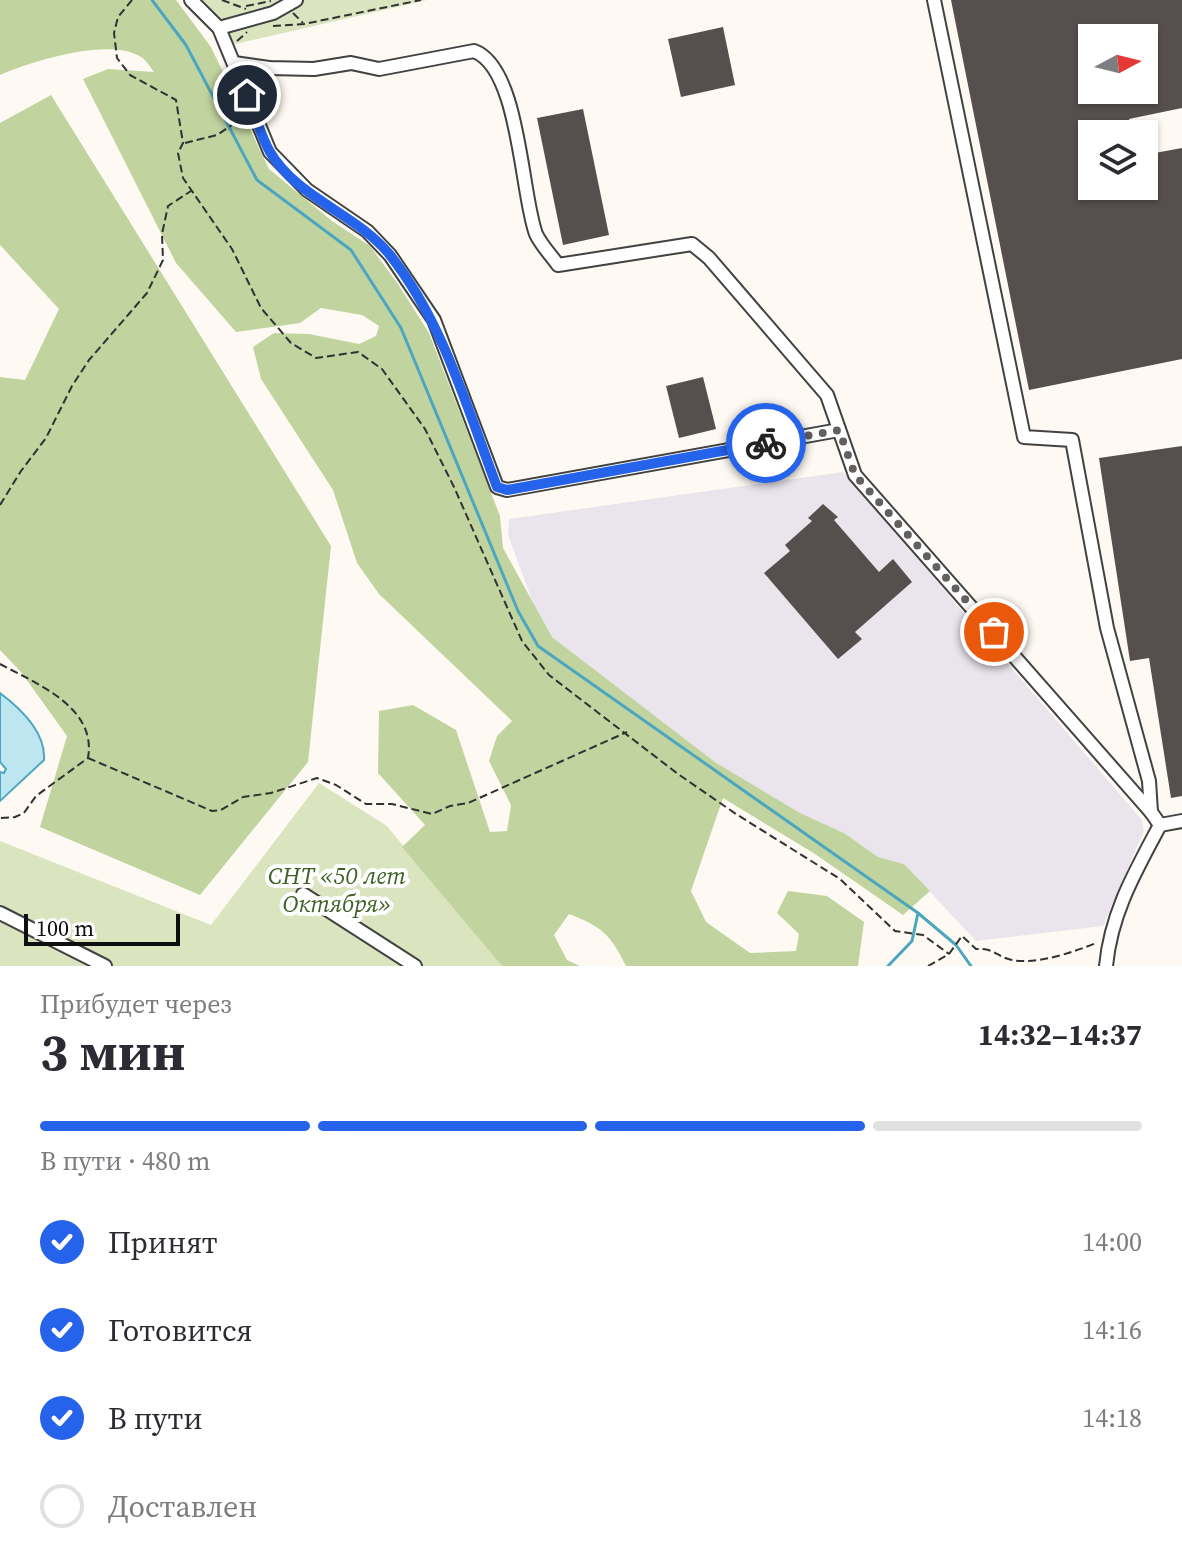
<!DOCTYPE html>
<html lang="ru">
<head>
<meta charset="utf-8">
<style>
  body { margin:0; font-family:"Source Serif 4",serif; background:#f2f2f3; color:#2b2b33; height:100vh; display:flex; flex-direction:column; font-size:30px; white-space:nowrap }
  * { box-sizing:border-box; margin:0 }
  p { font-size:26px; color:#7c7c81 }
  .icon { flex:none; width:44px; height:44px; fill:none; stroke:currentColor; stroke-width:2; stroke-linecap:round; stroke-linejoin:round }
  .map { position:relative; height:966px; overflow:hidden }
  .sheet { display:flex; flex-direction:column; background:#fff; flex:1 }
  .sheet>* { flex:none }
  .needle { width:52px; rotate:83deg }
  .controls { position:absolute; left:1078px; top:24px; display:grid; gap:16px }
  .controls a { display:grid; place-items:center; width:80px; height:80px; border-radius:0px; background:#fff; box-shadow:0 2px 6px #0004; font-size:40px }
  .scale { position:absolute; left:24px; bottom:20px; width:156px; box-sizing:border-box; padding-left:8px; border:4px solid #0f0f0f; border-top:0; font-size:22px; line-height:28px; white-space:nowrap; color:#0f0f0f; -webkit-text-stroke:6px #fff; paint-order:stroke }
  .pin { position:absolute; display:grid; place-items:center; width:68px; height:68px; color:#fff; margin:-34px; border:4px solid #fff; border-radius:50%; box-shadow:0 2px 8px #0007 }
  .courier { position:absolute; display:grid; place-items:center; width:80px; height:80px; margin:-40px; border:6px solid #2563eb; border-radius:50%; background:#fff; color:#222; box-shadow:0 2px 10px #0007 }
  .overview em { font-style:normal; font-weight:700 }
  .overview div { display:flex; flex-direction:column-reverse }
  .overview { display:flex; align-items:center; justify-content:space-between; height:136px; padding:0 40px }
  h1 { font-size:52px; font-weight:700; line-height:60px }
  .bar { display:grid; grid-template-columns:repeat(4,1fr); gap:12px 8px; align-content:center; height:96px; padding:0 40px }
  .bar i { height:10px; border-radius:6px; background:#e1e1e2 }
  .bar .on { background:#2563eb }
  .bar p { grid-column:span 4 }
  ol { padding:0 40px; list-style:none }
  li { display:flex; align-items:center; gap:24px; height:88px }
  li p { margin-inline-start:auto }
  li .icon { padding:8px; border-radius:50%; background:#2563eb; color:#fff; stroke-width:4 }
  li:last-child { color:#7c7c81 }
  li i { width:44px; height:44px; border:4px solid #e1e1e2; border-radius:50% }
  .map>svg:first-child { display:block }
  .industrial { fill:#eae5ed }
  .green { fill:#dae5bf }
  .forest { fill:#c1d4a0 }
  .water { fill:#bde6f0; stroke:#4ca6bf; stroke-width:2 }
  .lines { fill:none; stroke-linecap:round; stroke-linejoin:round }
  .stream { stroke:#4ca6bf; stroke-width:3 }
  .building { fill:#574f4d; fill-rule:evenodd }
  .minor-casing { stroke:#424242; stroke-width:16 }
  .path { stroke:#313131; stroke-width:2; stroke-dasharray:8 4; stroke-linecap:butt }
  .minor { stroke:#fff; stroke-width:12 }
  .done { stroke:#63615f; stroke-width:8; stroke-dasharray:0 14.4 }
  .route { stroke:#2563eb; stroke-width:10 }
  .labels { text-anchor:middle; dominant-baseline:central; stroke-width:8; stroke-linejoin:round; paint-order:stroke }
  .park-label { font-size:24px; font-style:italic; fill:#3d6126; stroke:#fff }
</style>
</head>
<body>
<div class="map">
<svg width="1182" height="966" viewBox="0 0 1182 966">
  <rect width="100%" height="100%" fill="#fefaf3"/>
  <path class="industrial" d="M843,472L1142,820L1144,831L1103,926L976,941L904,864L878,857L844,833L800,813L715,762L552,637L536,611L508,535L509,519Z"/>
  <g class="green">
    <path d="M190,0H427L222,47Z"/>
    <path d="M319,783L387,826L502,966H0V841L211,925Z"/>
  </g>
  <g class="forest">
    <path d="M0,0H176L211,47L269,169L332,221L370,246L398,284L429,333L500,516L503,548L552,637L715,762L800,813L844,833L878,857L904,864L930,891L903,915L815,854L723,798L691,891L706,922L750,953L796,951L799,934L777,913L788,891L827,896L864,922L858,966H626C611,935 601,926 569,914L554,935L567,960L580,966H502L402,847L425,825L378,773L379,711L413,705L456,730L490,832L507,831L511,805L489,761L497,736L512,721L379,594L357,563L333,490L261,379L253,347L274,333L309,334L359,344L376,336L379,326L362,315L321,308L300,323L236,332L176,263L83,79L108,69L154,72C151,68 146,60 141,57C109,37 33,61 0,75Z"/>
    <path d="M51,95L331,546L308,762L200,895L40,827L67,736L21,672L0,650V377L25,380L59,309L0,245V123Z"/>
  </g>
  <path class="water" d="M0,693C20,708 46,732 44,760L0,801V772L4,773L6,769L0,762Z"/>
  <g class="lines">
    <g class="stream">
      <path d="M152,0L186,45L257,180L351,250L401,328L518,611L538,646L918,913L956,945L971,966"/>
      <path d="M888,966L912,941L918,913"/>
    </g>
  </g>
  <g class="building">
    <path d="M951,0H1182V108L1129,119L1132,134H1092V186H1144V155L1182,148V359L1029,390ZM1092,38H1144V90H1092Z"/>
    <path d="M723,27L735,85L681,97L668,39Z"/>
    <path d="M583,109L609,235L563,245L537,118Z"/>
    <path d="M703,377L716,429L679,438L666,386Z"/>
    <path d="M1182,446V796L1171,798L1149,658L1130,661L1099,458Z"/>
    <path d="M823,504L838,517L834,520L879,572L893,559L912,582L855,632L862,639L838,659L764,573L790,551L785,545L812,521L808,518Z"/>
  </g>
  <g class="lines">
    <defs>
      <g id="minor">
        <path d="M191,0L219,28L270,152L307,190L367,231L390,255L434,320L497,487L507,490L839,430"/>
        <path d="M934,0L1024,437L1072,440L1107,628L1149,781L1151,812"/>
        <path d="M219,28L273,13L296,0"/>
        <path d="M234,63L269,68L314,69L351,63L379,69L474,51C520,68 521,195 536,234C541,245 551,255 558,265L692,244L709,258L827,395L855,475L1151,812L1160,825L1182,821"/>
        <path d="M247,95L257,78L269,68"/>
        <path d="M303,894L415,966"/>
        <path d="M0,913L105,966"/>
        <path d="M1106,966C1111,913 1135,872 1160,825"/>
      </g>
    </defs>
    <use href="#minor" class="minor-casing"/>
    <g class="path">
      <path d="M132,0L118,17L114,33L117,58L130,75L176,100L183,143L178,153L183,178L232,249L261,308L291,343L316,358L358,352L382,369L425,429L454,487L522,641L549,675L678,774L736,814L840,879L895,931L923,935L949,954"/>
      <path d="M222,0L246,9"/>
      <path d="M246,6L271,1"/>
      <path d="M293,13L303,23"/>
      <path d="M273,26L304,24L421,0"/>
      <path d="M237,41L247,32"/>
      <path d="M185,143L217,135L244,117"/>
      <path d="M0,505L21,471L46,438L72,386L89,360L147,293L163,260L162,234L168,206L191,191"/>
      <path d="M0,664C37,684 97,707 88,758L36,796L24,813L15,817L0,818"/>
      <path d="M88,758L212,811L221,810L243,797L271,793L317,778L336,785L366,804H392L432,814L450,806L468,803L627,732"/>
      <path d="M928,966L949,954L962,936L976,949C995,948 997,957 1012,960C1036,965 1074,952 1096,943"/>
    </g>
    <use href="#minor" class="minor"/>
  </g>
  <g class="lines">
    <path class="done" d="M766,443L839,430L855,475L994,632"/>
    <path class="route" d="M247,95C255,113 260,135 270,152C297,198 357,214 390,255C443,322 467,408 497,487L507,490L766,443"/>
  </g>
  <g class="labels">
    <g class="park-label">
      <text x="337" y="875">СНТ «50 лет<tspan x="337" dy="28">Октября»</tspan></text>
    </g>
  </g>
</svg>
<div class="controls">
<a><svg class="needle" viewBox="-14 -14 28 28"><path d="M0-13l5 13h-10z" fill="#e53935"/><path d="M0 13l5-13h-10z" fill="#7c7c81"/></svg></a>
<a><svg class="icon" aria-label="layers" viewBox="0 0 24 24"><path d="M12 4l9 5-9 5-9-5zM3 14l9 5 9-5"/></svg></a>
</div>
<div class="scale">100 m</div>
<div class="pin" style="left:994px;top:632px;background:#ea580c"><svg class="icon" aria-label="bag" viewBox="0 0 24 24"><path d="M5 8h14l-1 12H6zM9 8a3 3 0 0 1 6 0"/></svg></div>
<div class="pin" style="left:247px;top:95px;background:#1f2937"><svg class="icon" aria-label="home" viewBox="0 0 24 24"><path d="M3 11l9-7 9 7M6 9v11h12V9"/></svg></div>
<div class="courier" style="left:766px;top:443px"><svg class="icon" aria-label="bike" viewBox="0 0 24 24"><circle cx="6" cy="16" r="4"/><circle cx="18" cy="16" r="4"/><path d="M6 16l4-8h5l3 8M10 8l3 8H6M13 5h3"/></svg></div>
</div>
<section class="sheet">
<div class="overview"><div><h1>3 мин</h1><p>Прибудет через</p></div><em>14:32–14:37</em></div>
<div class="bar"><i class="on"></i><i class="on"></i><i class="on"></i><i></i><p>В пути · 480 m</p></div>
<ol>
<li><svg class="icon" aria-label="check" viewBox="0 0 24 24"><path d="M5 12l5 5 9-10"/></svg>Принят<p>14:00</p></li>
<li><svg class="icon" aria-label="check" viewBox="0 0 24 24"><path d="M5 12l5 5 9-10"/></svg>Готовится<p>14:16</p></li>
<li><svg class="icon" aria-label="check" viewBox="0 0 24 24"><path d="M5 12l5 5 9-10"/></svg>В пути<p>14:18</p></li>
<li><i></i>Доставлен</li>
</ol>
</section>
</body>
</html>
